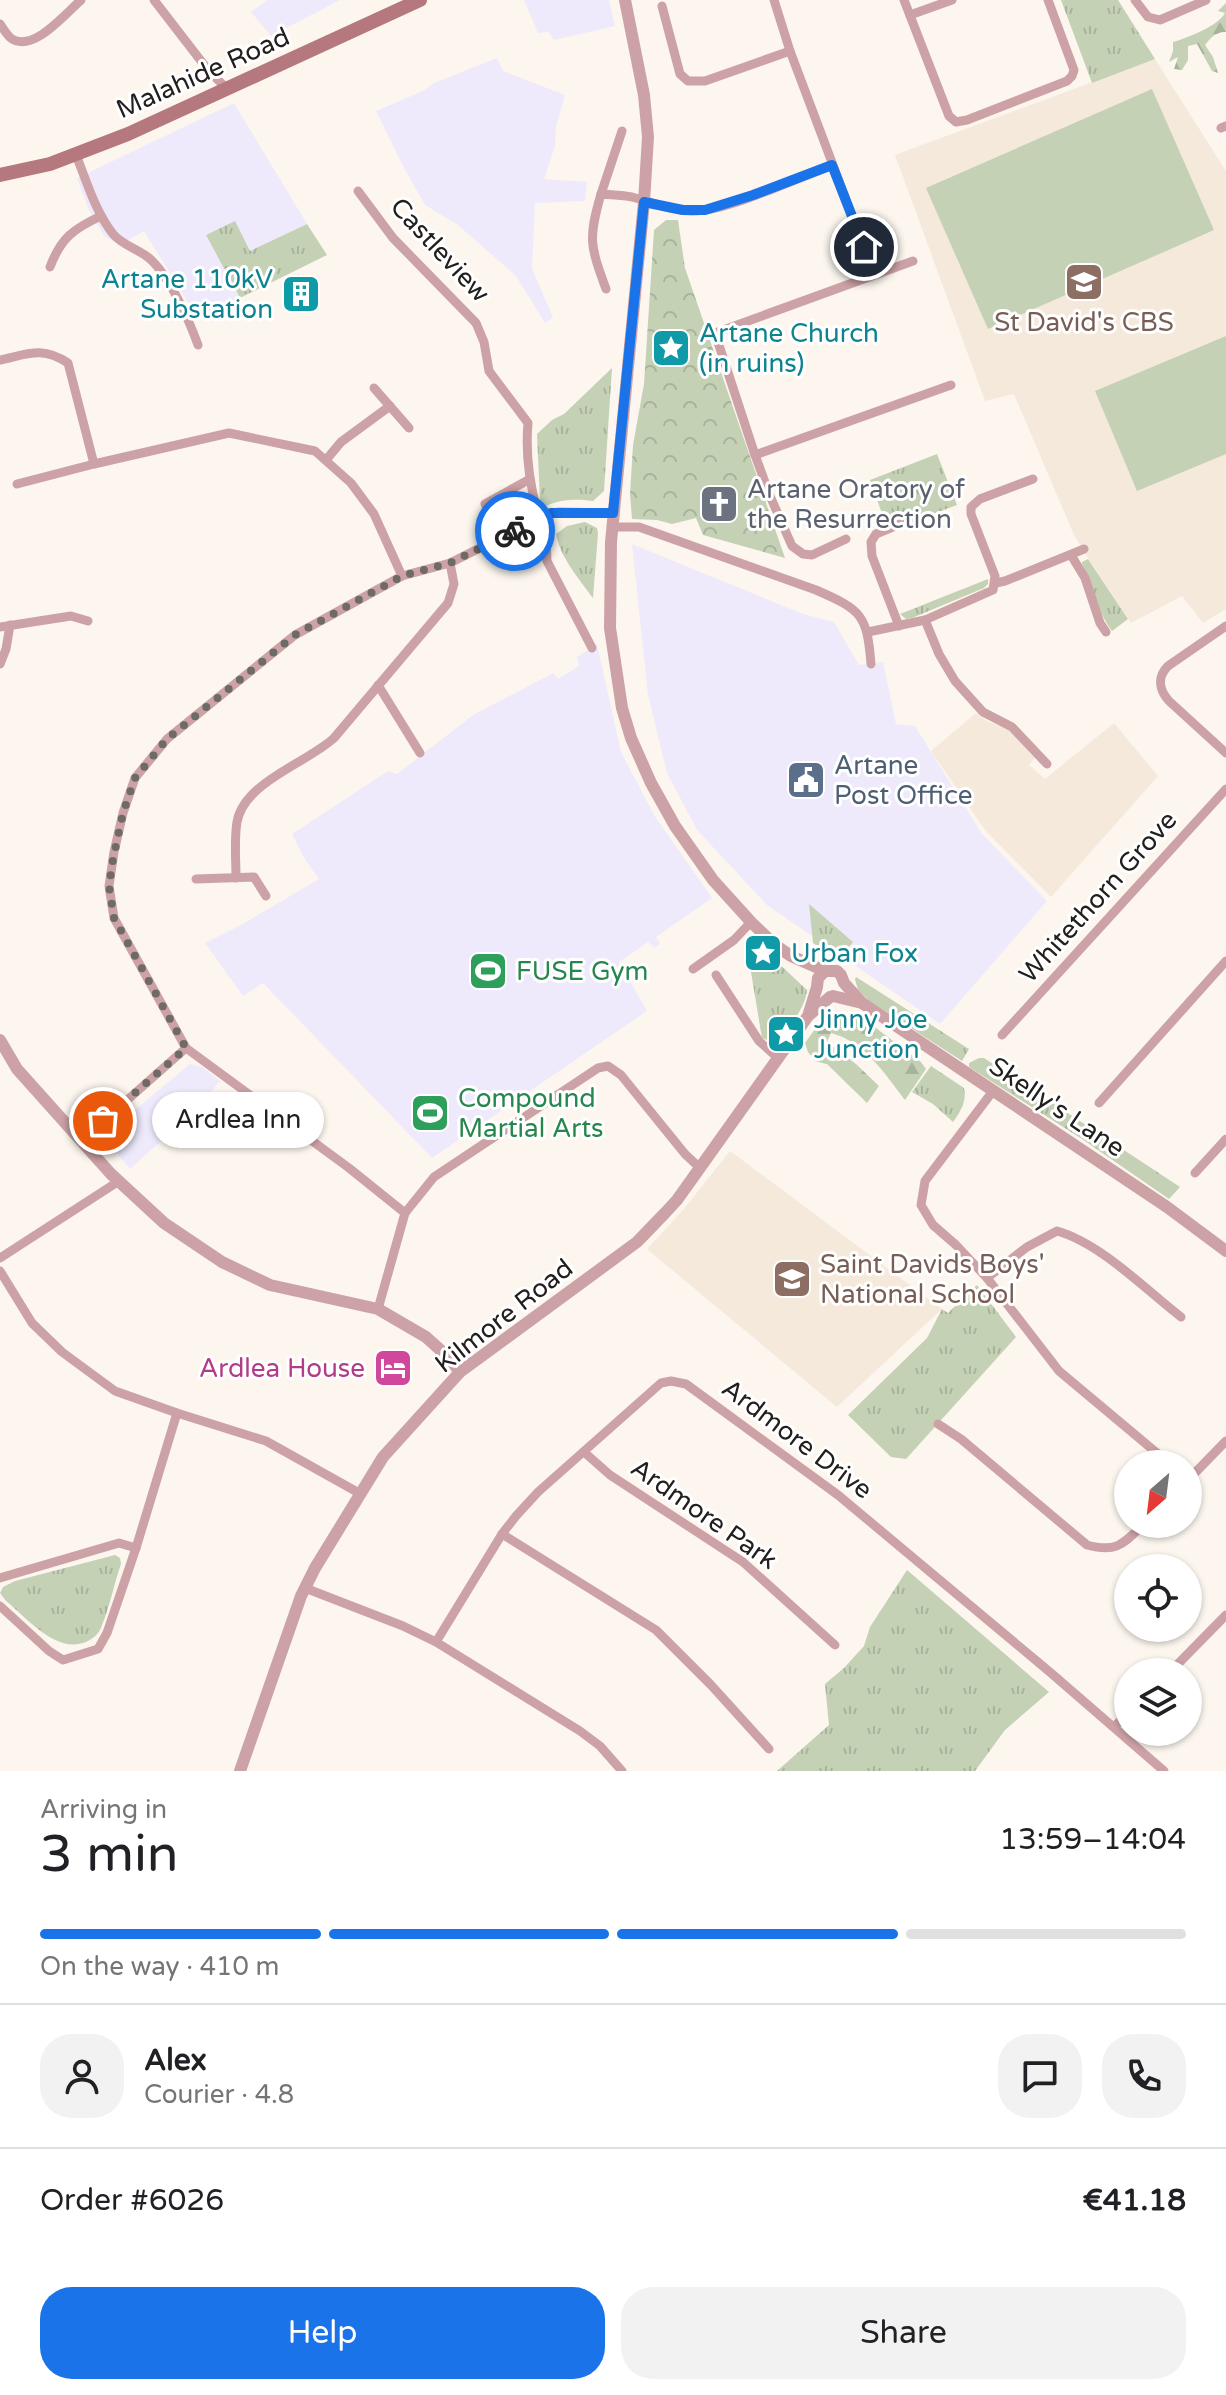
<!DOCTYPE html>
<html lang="en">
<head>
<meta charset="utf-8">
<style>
  body { margin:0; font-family:"Varela Round",sans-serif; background:#f2f2f2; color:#202124; height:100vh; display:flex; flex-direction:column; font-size:30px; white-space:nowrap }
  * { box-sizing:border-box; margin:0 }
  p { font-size:26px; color:#757577 }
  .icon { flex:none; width:44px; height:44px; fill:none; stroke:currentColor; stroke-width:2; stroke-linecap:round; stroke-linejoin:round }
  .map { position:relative; height:1771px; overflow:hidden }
  .panel { display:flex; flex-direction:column; background:#fff; flex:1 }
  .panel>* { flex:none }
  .needle { width:52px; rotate:208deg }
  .tools { position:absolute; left:1114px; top:1450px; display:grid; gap:16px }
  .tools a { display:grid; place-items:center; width:88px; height:88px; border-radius:50%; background:#fff; box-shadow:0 2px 6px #0004; font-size:40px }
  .pin { position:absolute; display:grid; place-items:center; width:68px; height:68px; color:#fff; margin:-34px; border:4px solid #fff; border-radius:50%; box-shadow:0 2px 8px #0007 }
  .courier { position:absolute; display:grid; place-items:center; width:80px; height:80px; margin:-40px; border:6px solid #1a73e8; border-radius:50%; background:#fff; color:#222; box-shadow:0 2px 10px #0007 }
  .bubble { position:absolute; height:56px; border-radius:28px; background:#fff; box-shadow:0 2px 6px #0004; font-size:26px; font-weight:600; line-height:56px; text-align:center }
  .headline em { font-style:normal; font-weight:600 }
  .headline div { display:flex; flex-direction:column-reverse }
  .headline { display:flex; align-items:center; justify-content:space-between; height:136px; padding:0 40px }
  h1 { font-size:52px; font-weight:600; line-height:60px }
  .bar { display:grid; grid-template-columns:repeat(4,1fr); gap:12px 8px; align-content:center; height:96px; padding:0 40px }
  .bar i { height:10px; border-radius:6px; background:#e0e0e0 }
  .bar .current { background:#1a73e8 }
  .bar p { grid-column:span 4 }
  .line { display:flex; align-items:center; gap:20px; padding:0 40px; border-top:2px solid #e0e0e0 }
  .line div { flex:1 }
  .round { display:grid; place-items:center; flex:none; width:84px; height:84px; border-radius:32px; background:#f2f2f2 }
  .primary-button { display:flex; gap:16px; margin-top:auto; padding:16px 40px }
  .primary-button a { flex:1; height:92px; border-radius:32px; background:#1a73e8; color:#fff; font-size:32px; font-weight:600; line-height:92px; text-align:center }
  .primary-button a+a { background:#f2f2f2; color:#202124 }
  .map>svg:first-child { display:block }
  .commercial { fill:#eeeafc }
  .built { fill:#f5e9dc }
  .grass { fill:url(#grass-tufts) }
  .forest { fill:url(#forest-firs) }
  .park { fill:url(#park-crowns) }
  .pitch { fill:#c4d1b5 }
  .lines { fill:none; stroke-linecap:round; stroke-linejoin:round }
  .minor { stroke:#cda2a6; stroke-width:9 }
  .tertiary { stroke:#cda2a6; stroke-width:12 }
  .secondary { stroke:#b5787f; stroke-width:14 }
  .done { stroke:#6e6b67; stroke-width:8; stroke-dasharray:0 14.4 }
  .route { stroke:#1a73e8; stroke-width:10 }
  .labels { text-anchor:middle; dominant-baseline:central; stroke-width:6; stroke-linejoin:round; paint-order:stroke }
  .street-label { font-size:26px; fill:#22201e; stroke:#fff }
  .culture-label { font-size:26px; fill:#0d838f; stroke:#fff; text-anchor:start }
  .education-label { font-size:26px; fill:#785e54; stroke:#fff }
  .worship-label { font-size:26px; fill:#5b616d; stroke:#fff; text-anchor:start }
  .service-label { font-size:26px; fill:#4e5e75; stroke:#fff; text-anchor:start }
  .leisure-label { font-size:26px; fill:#27864d; stroke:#fff; text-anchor:start }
  .hotel-label { font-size:26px; fill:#b23c85; stroke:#fff; text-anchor:end }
</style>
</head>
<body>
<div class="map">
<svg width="1226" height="1771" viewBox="0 0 1226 1771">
  <defs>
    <pattern id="grass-tufts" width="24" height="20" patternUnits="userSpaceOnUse" patternTransform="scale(2)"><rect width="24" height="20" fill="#c4d1b5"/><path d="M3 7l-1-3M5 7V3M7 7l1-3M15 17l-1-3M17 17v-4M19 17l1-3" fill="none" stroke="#a8b39b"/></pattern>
    <pattern id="forest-firs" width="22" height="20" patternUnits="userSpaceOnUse" patternTransform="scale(2)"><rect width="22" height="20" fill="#c4d1b5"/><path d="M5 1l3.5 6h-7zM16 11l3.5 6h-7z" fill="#a8b39b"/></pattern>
    <pattern id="park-crowns" width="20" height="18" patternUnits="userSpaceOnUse" patternTransform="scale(2)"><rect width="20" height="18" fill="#c4d1b5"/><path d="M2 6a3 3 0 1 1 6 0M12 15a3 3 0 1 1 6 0" fill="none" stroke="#a8b39b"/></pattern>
  </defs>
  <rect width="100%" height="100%" fill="#fcf6ef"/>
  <g class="commercial">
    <path d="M267,0H340L271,36L251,12Z"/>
    <path d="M524,0H609L615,26L554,40L549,32L538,33Z"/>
    <path d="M497,58L503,71L565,95L556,126L555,146L544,179L587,182L585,201L535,203L532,268L553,318L545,323L516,276L458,225L425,205L403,166L376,111L423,91L434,83Z"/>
    <path d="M234,103L307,224L250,251L235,222L207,235L239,298L198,319L144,231L120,245L104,236L88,208L77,178Z"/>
    <path d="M632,544L803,614L834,622L859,665L883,662L896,724L915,726L982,834L1047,901L940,1024L767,905L697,830L667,773L648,695Z"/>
    <path d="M597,644L621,752L654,815L712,898L656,937L660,944L654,948L648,942L619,962L647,1011L432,1158L263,983L243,996L205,943L241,925L319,879L304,858L292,834L388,771L397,774L473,715L553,673L558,679L579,666L577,657Z"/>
    <path d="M190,1064L202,1067L220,1081L196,1109L130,1169L103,1137Z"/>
  </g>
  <g class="built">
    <path d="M1155,59L1226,171V609L1203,623L1182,596L1131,623L1090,561L1074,535L1014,394L985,401L895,155Z"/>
    <path d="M976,713L987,721L1010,730L1035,758L1029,765L1045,779L1114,723L1158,776L1051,897L985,830L931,751Z"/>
    <path d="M730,1151L942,1309L837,1407L647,1249L683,1210Z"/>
  </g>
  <g class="grass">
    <path d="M1061,0H1118L1155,59L1092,83Z"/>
    <path d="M235,221L250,251L307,224L327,255L240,298L206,235Z"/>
    <path d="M612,368L604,491L593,501C576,499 562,499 546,506L540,501L537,434L552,420L564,414Z"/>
    <path d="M937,454L957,505L909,523L906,515L885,522L870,480Z"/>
    <path d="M585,522L597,528L598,533L593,598C579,579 560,557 556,534L567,526Z"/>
    <path d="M1088,559L1128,619L1112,631C1097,612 1094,585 1082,564V562Z"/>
    <path d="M988,579V584L984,588L912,618L906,619L900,614Z"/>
    <path d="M809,904L853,942C840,960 828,952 813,943Z"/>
    <path d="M758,944L807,990C805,1010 787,1031 770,1041L762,1038L747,948Z"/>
    <path d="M856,977L969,1049L962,1061L869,1001L858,990L855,979Z"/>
    <path d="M979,1058H984L1180,1187L1169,1199L1082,1139L969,1067V1063Z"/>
    <path d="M931,1066L964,1088C967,1101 961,1111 953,1122L933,1104L912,1092Z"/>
    <path d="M977,1285L1016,1337L906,1459L891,1457L848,1415L927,1338L942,1309L948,1313Z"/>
    <path d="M115,1555L120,1558L121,1564C114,1584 110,1606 102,1625C99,1634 94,1638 86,1642C56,1654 28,1619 6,1601L0,1593L3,1587L15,1581Z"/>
    <path d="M907,1570L1049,1692L1005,1730L975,1771H777L829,1725L825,1684L844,1668L864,1646L870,1627Z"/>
  </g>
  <g class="forest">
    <path d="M1226,3V32C1217,31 1210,38 1205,45L1213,57L1218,73L1212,71L1197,44L1188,46V60L1182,70L1174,69L1178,57L1169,62L1173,51V42C1187,38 1218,26 1225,13L1218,11Z"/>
    <path d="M841,1013L860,1016L921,1062L926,1069L905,1100C884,1073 865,1042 831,1033L827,1042L856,1064L879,1086L867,1103L827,1064L815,1061L808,1052L805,1043L825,1015Z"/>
  </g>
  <path class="park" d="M666,220H678L685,268L785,558L703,535L696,518L672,524L657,520L632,519L630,494L633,445L644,384L654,230Z"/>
  <g class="pitch">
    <path d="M1152,89L1214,230L988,329L926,188Z"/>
    <path d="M1226,336V454L1137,491L1095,391Z"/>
  </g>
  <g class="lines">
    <g class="minor">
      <path d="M154,0L208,70L227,89"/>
      <path d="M774,0L790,51L874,274"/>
      <path d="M904,0L949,116L956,122L967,120L1067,81L1072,76L1074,70L1048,0"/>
      <path d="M1135,0L1148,17L1160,20L1206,0"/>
      <path d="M662,6L680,74L688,81H705L790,51"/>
      <path d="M910,15L952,0"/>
      <path d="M0,24C3,28 7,36 12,39C34,52 65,14 81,0"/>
      <path d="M1221,128L1226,126"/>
      <path d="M622,131L601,194C611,195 622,195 632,197C652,202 671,211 692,211C726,212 797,178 832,165"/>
      <path d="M76,155C87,182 95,211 113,234C122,245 138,249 149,258C169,275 189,320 198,345"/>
      <path d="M358,191L393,238L476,323L484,342L489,371L528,423C525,456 530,487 539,518"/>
      <path d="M601,194C588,239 590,245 606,289"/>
      <path d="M50,267C61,238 73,229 101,216"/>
      <path d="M0,360C28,354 42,346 68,363L94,464L229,433L315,451L351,483L374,514L402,576"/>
      <path d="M374,388L409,428"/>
      <path d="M755,455L951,385"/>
      <path d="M326,460L341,442L390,406"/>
      <path d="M17,484L94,464"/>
      <path d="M545,515L547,561L592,648"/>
      <path d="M493,521L485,504L530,479"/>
      <path d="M612,527H639L816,590C862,610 867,615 871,664"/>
      <path d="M846,539L812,555L803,554L792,546L770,496L755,455L715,333L913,261"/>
      <path d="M1071,555L1085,578L1100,623L1106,632"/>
      <path d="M996,583L1005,581L1084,549"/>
      <path d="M925,620L939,654L955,681L983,712L1012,727L1047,764"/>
      <path d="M899,626L872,556L871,542L876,534L907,521"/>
      <path d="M1226,626L1168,666C1157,677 1159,690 1169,701L1226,753"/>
      <path d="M0,627L71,616L88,621"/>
      <path d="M868,632L925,620L993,590L995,576L971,514V507L980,499L1033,479"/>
      <path d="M0,664L6,649L10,625"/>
      <path d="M378,685L420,753"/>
      <path d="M236,878C236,860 234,839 237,822C244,782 307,763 334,738L448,603L454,584L450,563"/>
      <path d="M196,879L254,877L266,896"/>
      <path d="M693,969L734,940L751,922"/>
      <path d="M716,975L759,1041L778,1058"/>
      <path d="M1002,1035L1226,789"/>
      <path d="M993,1091L925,1181L921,1205L933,1225L956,1245L987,1278L1059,1371L1170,1464"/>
      <path d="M1099,1103L1226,961"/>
      <path d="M82,1140L186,1048"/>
      <path d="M1195,1173L1226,1139"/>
      <path d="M405,1213L349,1168L186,1048L114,918L109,886L114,852L123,813L135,778L167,739L295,635L402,576L450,563L545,515L559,512L613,513"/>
      <path d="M0,1258L119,1181"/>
      <path d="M0,1271L32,1323L62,1352L115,1391L177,1413L266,1441L359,1493"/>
      <path d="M987,1278L1027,1247L1057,1231C1100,1243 1145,1289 1181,1317"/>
      <path d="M378,1309L405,1213L434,1177L598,1068L608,1066L621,1075L685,1154L700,1168"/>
      <path d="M938,1424L961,1439L1087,1545C1117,1553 1123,1544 1144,1524"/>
      <path d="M584,1452L610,1475L743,1562L835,1645"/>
      <path d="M1188,1480L1226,1441"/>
      <path d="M502,1534L656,1630L711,1685L769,1749"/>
      <path d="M0,1578L119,1543L136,1548"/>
      <path d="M305,1588L403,1626L436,1642L580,1731L600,1746L622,1771"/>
      <path d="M0,1606L49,1651L63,1660L98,1649L107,1633L136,1548L177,1413"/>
      <path d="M436,1642L502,1534L516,1516L538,1492L661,1383L671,1381L686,1384L838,1495L1051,1673L1164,1771"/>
      <path d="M1170,1672L1226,1615"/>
      <path d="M1114,1727L1128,1713"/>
    </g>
    <g class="tertiary">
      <path d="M625,0L644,95L648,137L644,202L611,542L610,628L622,708L631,738L651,783L675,826L713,880L751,922L775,945L791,956L825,971H837L841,975L844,983L862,1003L1167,1207L1226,1251"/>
      <path d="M833,996L862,1003"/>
      <path d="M809,1013L817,987L818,978L825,971"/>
      <path d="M0,1040L17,1069L111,1174L164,1223L222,1262L270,1285L378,1309L426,1337L447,1356L460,1372"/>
      <path d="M240,1771L301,1596L315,1568L383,1457L460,1372L637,1242L665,1213L677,1200L808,1016L830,997"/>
    </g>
    <path class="secondary" d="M0,175L50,164L128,134L420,0"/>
  </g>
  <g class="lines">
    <path class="done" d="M103,1121L186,1048L114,918L109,886L113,859L123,813L135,778L167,739L295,635L402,576L450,563L515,531"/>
    <path class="route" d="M515,531L551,513H613L644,202L683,210H705L753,195L832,165L864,247"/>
  </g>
  <defs>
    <symbol id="school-square" viewBox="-11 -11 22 22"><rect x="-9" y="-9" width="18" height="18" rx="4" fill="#8d6e63" stroke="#fff"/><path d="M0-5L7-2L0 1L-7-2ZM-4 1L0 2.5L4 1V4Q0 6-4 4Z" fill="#fff"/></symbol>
    <symbol id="building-square" viewBox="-11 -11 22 22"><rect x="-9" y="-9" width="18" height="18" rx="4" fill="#0f9aa8" stroke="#fff"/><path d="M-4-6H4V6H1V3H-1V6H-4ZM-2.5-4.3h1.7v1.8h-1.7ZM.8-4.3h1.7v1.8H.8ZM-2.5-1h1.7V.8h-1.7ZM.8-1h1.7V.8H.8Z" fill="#fff"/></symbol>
    <symbol id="sight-square" viewBox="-11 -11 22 22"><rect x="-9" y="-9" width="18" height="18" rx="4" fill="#0f9aa8" stroke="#fff"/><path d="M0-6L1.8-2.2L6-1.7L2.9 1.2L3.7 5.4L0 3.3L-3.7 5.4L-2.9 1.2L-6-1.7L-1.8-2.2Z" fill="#fff"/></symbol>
    <symbol id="church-square" viewBox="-11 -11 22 22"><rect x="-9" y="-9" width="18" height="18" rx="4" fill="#6b7280" stroke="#fff"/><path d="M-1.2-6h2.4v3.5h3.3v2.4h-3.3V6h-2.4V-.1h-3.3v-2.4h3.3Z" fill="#fff"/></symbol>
    <symbol id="civic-square" viewBox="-11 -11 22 22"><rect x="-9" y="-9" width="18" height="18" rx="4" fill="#5c6f8a" stroke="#fff"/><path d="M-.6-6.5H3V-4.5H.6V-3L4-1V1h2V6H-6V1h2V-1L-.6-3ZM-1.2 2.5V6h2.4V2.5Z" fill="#fff"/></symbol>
    <symbol id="stadium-square" viewBox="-11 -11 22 22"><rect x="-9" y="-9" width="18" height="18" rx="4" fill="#2e9e5b" stroke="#fff"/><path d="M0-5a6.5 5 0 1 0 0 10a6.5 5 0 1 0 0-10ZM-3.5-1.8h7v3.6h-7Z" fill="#fff"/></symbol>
    <symbol id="hotel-square" viewBox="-11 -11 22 22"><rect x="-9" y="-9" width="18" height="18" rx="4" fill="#d1479c" stroke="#fff"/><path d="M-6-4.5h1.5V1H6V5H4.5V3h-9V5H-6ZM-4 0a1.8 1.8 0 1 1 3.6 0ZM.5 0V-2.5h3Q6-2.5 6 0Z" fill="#fff"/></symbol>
  </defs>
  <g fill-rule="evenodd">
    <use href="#school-square" x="1062" y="260" width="44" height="44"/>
    <use href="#building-square" x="279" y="272" width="44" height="44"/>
    <use href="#sight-square" x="649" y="326" width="44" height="44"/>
    <use href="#church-square" x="697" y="482" width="44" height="44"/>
    <use href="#civic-square" x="784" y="758" width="44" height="44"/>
    <use href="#sight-square" x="741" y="931" width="44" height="44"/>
    <use href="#stadium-square" x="466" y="949" width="44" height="44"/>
    <use href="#sight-square" x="764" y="1012" width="44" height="44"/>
    <use href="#stadium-square" x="408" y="1091" width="44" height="44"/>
    <use href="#school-square" x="770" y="1257" width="44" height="44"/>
    <use href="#hotel-square" x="371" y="1346" width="44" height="44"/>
  </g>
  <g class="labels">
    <g class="street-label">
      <text transform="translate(203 73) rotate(-24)">Malahide Road</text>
      <text transform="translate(440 250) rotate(47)">Castleview</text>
      <text transform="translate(1098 897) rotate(-48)">Whitethorn Grove</text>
      <text transform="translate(1057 1107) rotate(34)">Skelly's Lane</text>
      <text transform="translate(504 1316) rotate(-38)">Kilmore Road</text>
      <text transform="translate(797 1439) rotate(37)">Ardmore Drive</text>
      <text transform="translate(704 1514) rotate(35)">Ardmore Park</text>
    </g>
    <g class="culture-label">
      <text x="273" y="279" text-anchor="end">Artane 110kV<tspan x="273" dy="30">Substation</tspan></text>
      <text x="699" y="333">Artane Church<tspan x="699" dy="30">(in ruins)</tspan></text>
      <text x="791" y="953">Urban Fox</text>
      <text x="814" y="1019">Jinny Joe<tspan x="814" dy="30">Junction</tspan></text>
    </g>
    <g class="education-label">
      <text x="1084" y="322">St David's CBS</text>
      <text x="820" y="1264" text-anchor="start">Saint Davids Boys'<tspan x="820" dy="30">National School</tspan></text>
    </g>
    <g class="worship-label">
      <text x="747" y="489">Artane Oratory of<tspan x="747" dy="30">the Resurrection</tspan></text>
    </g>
    <g class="service-label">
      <text x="834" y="765">Artane<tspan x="834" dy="30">Post Office</tspan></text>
    </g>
    <g class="leisure-label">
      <text x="516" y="971">FUSE Gym</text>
      <text x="458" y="1098">Compound<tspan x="458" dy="30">Martial Arts</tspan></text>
    </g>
    <g class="hotel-label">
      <text x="365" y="1368">Ardlea House</text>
    </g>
  </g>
</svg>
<div class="tools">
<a><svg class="needle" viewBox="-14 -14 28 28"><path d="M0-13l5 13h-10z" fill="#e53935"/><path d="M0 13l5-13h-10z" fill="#757577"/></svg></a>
<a><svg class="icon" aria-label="locate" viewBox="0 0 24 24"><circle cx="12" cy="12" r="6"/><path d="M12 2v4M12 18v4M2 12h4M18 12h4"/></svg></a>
<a><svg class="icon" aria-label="layers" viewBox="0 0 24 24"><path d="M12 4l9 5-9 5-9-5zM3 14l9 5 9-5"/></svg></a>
</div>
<div class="pin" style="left:103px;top:1121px;background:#ea580c"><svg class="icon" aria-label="bag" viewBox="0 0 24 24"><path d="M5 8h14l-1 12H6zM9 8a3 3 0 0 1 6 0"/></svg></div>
<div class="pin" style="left:864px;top:247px;background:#1f2937"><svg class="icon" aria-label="home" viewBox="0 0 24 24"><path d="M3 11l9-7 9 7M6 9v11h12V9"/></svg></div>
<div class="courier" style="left:515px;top:531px"><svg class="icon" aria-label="bike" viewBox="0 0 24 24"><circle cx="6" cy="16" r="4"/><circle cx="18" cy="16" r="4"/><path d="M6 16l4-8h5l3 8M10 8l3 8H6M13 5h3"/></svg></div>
<div class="bubble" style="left:152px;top:1092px;width:172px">Ardlea Inn</div>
</div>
<section class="panel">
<div class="headline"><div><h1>3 min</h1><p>Arriving in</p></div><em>13:59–14:04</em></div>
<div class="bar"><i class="current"></i><i class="current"></i><i class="current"></i><i></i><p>On the way · 410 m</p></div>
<div class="line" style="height:144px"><a class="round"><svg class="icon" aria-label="person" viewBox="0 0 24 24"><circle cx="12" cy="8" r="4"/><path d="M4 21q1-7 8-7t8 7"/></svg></a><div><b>Alex</b><p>Courier · 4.8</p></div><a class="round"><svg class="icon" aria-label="chat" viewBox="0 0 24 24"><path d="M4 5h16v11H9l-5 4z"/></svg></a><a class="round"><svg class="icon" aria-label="phone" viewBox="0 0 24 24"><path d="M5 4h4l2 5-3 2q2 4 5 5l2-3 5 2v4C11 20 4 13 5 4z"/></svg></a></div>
<div class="line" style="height:104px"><div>Order #6026</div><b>€41.18</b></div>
<div class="primary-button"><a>Help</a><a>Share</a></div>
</section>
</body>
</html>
